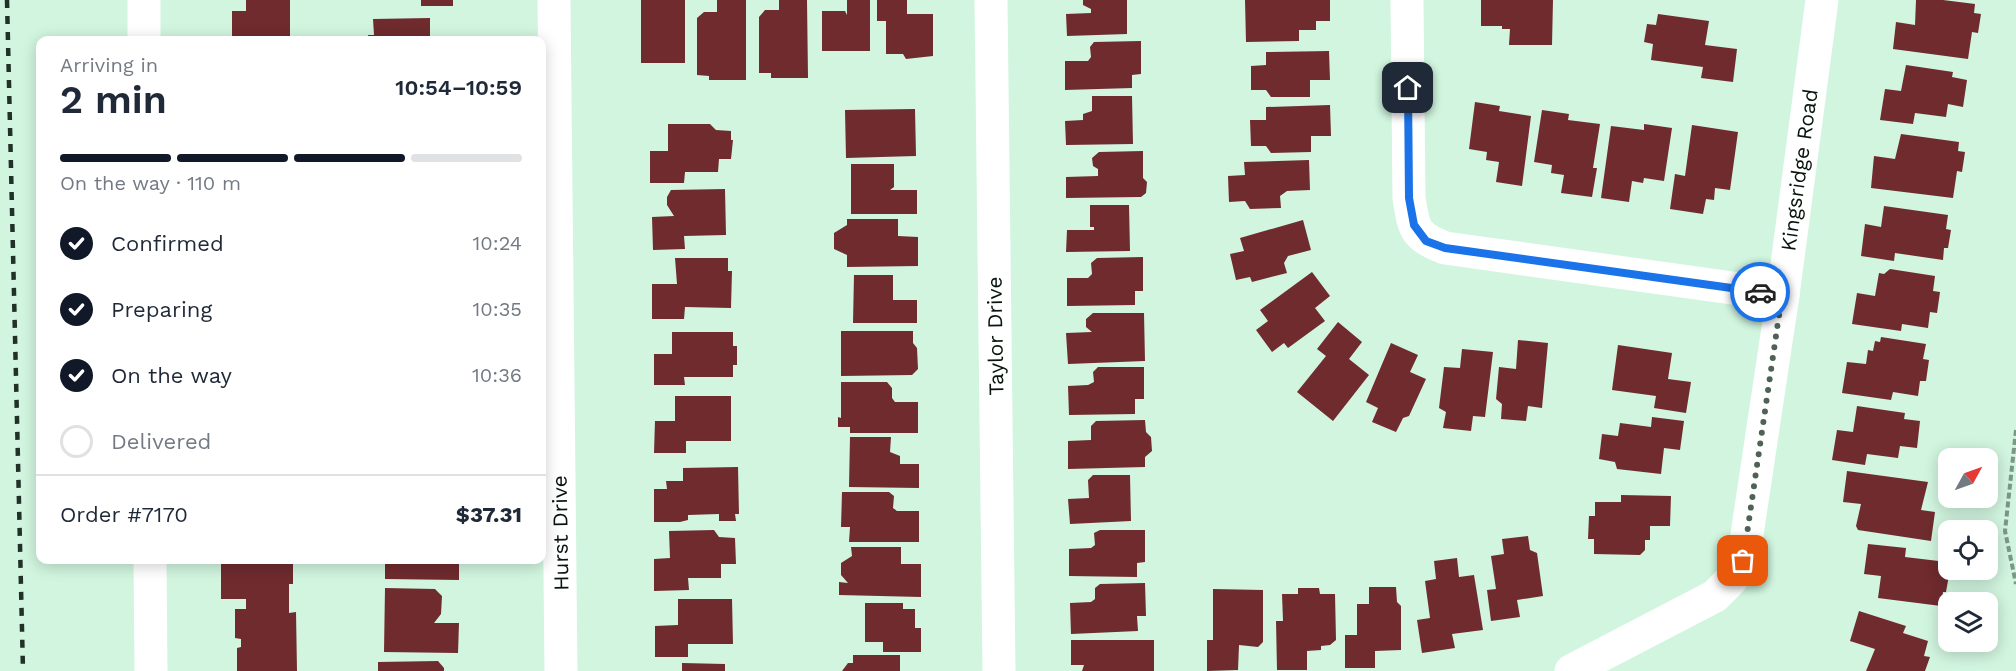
<!DOCTYPE html>
<html lang="en">
<head>
<meta charset="utf-8">
<style>
  body { margin:0; font-family:"Work Sans",sans-serif; background:#f2f2f3; color:#1f2937; height:100vh; display:flex; flex-direction:column; font-size:22px; white-space:nowrap }
  * { box-sizing:border-box; margin:0 }
  p { font-size:20px; color:#747a83 }
  .icon { flex:none; width:33px; height:33px; fill:none; stroke:currentColor; stroke-width:2; stroke-linecap:round; stroke-linejoin:round }
  .map { position:relative; flex:1; overflow:hidden }
  .side { position:absolute; left:36px; top:36px; width:510px; height:528px; display:flex; flex-direction:column; background:#fff; border-radius:12px; box-shadow:0 3px 15px #0003 }
  .side>* { flex:none }
  .needle { width:39px; rotate:50deg }
  .fabs { position:absolute; left:1938px; top:448px; display:grid; gap:12px }
  .fabs a { display:grid; place-items:center; width:60px; height:60px; border-radius:12px; background:#fff; box-shadow:0 3px 15px #0003; font-size:30px }
  .pin { position:absolute; display:grid; place-items:center; width:51px; height:51px; color:#fff; margin:-26px; border-radius:12px; box-shadow:0 3px 9px #0006 }
  .courier { position:absolute; display:grid; place-items:center; width:60px; height:60px; margin:-30px; border:4px solid #1a73e8; border-radius:50%; background:#fff; color:#222; box-shadow:0 2px 8px #0007 }
  .overview em { font-style:normal; font-weight:600 }
  .overview div { display:flex; flex-direction:column-reverse }
  .overview { display:flex; align-items:center; justify-content:space-between; height:102px; padding:0 24px }
  h1 { font-size:39px; font-weight:600; line-height:45px }
  .bar { display:grid; grid-template-columns:repeat(4,1fr); gap:9px 6px; align-content:center; height:72px; padding:0 24px }
  .bar i { height:8px; border-radius:4px; background:#e0e1e3 }
  .bar .on { background:#111827 }
  .bar p { grid-column:span 4 }
  .line { display:flex; align-items:center; gap:15px; padding:0 24px; border-top:2px solid #e0e1e3 }
  .line div { flex:1 }
  ol { padding:0 24px; list-style:none }
  li { display:flex; align-items:center; gap:18px; height:66px }
  li p { margin-inline-start:auto }
  li .icon { padding:6px; border-radius:50%; background:#111827; color:#fff; stroke-width:4 }
  li:last-child { color:#747a83 }
  li i { width:33px; height:33px; border:3px solid #e0e1e3; border-radius:50% }
  .map>svg:first-child { display:block }
  .building { fill:#6f2b2e }
  .lines { fill:none; stroke-linecap:round; stroke-linejoin:round }
  .path { stroke:#7d9787; stroke-width:4; stroke-dasharray:6 3; stroke-linecap:butt }
  .street { stroke:#fff; stroke-width:33 }
  .secondary { stroke:#fff; stroke-width:33 }
  .rail { stroke:#213127; stroke-width:4.5; stroke-dasharray:8 8; stroke-linecap:butt }
  .done { stroke:#4e6356; stroke-width:6; stroke-dasharray:0 10.8 }
  .route { stroke:#1a73e8; stroke-width:8 }
  .labels { text-anchor:middle; dominant-baseline:central; stroke-width:6; stroke-linejoin:round; paint-order:stroke }
  .street-label { font-size:21px; fill:#08150d; stroke:#fff }
</style>
</head>
<body>
<div class="map">
<svg width="2016" height="671" viewBox="0 0 2016 671">
  <rect width="100%" height="100%" fill="#d1f5df"/>
  <g class="building">
    <path d="M246,0H290V40H232V11H246Z"/>
    <rect x="421" y="0" width="32" height="6"/>
    <rect x="641" y="0" width="44" height="63"/>
    <path d="M717,0H746V80H709V76L697,75V18L704,12H717Z"/>
    <path d="M779,0H807L808,78H771V73H759V17L765,10H779Z"/>
    <path d="M847,0H870V51H822V11H845L847,15Z"/>
    <path d="M877,0H907V14H933V56L906,59L903,54H886V21H877Z"/>
    <path d="M1083,0H1127V34L1067,36L1066,14L1091,13V9L1083,5Z"/>
    <path d="M1245,0H1330V21H1316V30H1299V41L1246,42Z"/>
    <path d="M1481,0H1553L1552,45H1509L1510,29H1502V26H1481Z"/>
    <path d="M1916,0H1943L1975,4L1974,13L1981,14L1978,33L1972,32L1968,59L1893,49L1896,22L1915,25Z"/>
    <path d="M1658,14L1709,21L1705,45L1737,49L1733,82L1701,78L1703,67L1651,60L1653,44L1644,42L1647,24L1656,25Z"/>
    <path d="M430,18V36H441V40H368V35H374L373,19Z"/>
    <path d="M1141,41V74L1132,75V88L1065,90V61H1088L1091,57L1090,47L1094,42Z"/>
    <path d="M1329,51L1330,80H1310V97H1271L1266,90H1251V66L1266,65V52Z"/>
    <path d="M1906,65L1953,72L1952,77L1967,80L1963,107L1948,104L1946,117L1915,113L1913,124L1880,120L1885,89L1901,91Z"/>
    <path d="M1092,96H1132L1133,144L1066,145L1065,121L1083,120V114L1092,111Z"/>
    <path d="M1475,102L1500,106L1499,111L1531,116L1522,186L1496,182L1499,162L1486,160L1487,152L1469,149Z"/>
    <path d="M1330,105L1331,136H1311V152L1271,153L1266,146H1251L1250,120H1266V107Z"/>
    <path d="M915,109L916,156L846,158L845,110Z"/>
    <path d="M1542,110L1569,114L1568,120L1600,124L1593,168H1597L1592,197L1561,193L1564,175L1551,173L1552,165L1534,162Z"/>
    <path d="M668,124H710L716,130L731,131V140H733L731,159H719L718,172H685L684,183H650V151H668Z"/>
    <path d="M1644,124L1672,128L1664,181L1644,178L1643,183L1632,181L1629,202L1601,198L1611,126L1644,130Z"/>
    <path d="M1692,125L1738,132L1730,190L1715,188L1714,200L1706,199L1703,214L1670,209L1675,174L1685,176Z"/>
    <path d="M1901,134L1959,142L1958,151L1965,152L1962,172L1957,171L1953,198L1871,188L1874,156L1895,159Z"/>
    <path d="M1143,151V178L1147,182L1146,193L1141,197L1066,198V177L1098,176V169L1093,166L1092,158L1099,152Z"/>
    <path d="M1309,160L1310,190L1287,191L1280,196L1281,208L1250,209L1245,201L1229,202L1228,176L1245,175L1244,162Z"/>
    <path d="M851,164H894V187L890,190H917V214H851Z"/>
    <path d="M725,189L726,235L684,236L685,249L653,250L652,217L674,216L667,205V197L671,190Z"/>
    <path d="M1090,205H1129L1130,251L1066,252L1067,230H1094V227H1090Z"/>
    <path d="M1884,206L1948,215L1946,229L1951,230L1948,248H1944L1943,260L1895,253L1894,261L1861,256L1865,224L1881,227Z"/>
    <path d="M847,219H898V236L918,237V266L847,267V255L834,249V233L847,225Z"/>
    <path d="M1303,220L1311,250L1288,256L1284,263L1287,273L1252,282L1250,277L1236,280L1230,254L1244,251L1240,238Z"/>
    <path d="M1143,257V291H1135V305L1067,306V278H1088L1092,274L1091,263L1097,258Z"/>
    <path d="M675,258H728V271H732L731,308L685,307L684,319H652V284H677Z"/>
    <path d="M1890,269L1935,276L1933,291L1940,292L1937,313L1930,312L1928,328L1902,324L1901,331L1852,324L1857,293L1875,296L1879,273L1884,274Z"/>
    <path d="M1312,272L1330,296L1315,308L1325,321L1288,348L1284,343L1272,352L1256,330L1268,321L1260,310Z"/>
    <path d="M854,275H893V300H917V323H853Z"/>
    <path d="M1093,313H1144L1145,361L1068,364L1066,333L1092,332L1086,327V319Z"/>
    <path d="M1338,322L1362,342L1349,359L1369,375L1333,421L1297,392L1326,356L1317,349Z"/>
    <path d="M841,331H913V343L917,348L918,369L912,375L841,376Z"/>
    <path d="M672,332H733V346H737V365H733V377H684L685,385H654V354H672Z"/>
    <path d="M1881,337L1926,344L1923,359L1929,360L1926,381H1920L1918,396L1893,392L1891,400L1842,393L1847,362L1866,364L1868,350L1873,351L1875,341L1880,342Z"/>
    <path d="M1518,340L1548,343L1542,408L1528,406L1526,421L1501,419L1502,404L1496,399L1499,367L1516,369Z"/>
    <path d="M1391,343L1418,355L1410,372L1426,379L1409,416L1403,418L1396,432L1372,422L1378,408L1366,402Z"/>
    <path d="M1618,345L1672,353L1668,379L1691,382L1686,413L1654,408L1656,396L1612,390Z"/>
    <path d="M1462,349L1493,352L1485,417L1473,416L1471,431L1443,428L1446,412L1439,408L1444,367L1460,368Z"/>
    <path d="M1098,367H1144V399H1135V414L1069,415L1068,386L1088,385L1094,382L1093,372Z"/>
    <path d="M841,382H887L892,388V398L895,402H918V433H850V427H838V417L841,418Z"/>
    <path d="M675,396H731V441H686V453H654L655,421H675Z"/>
    <path d="M1857,406L1905,413L1904,419L1920,421L1917,448L1900,446L1898,458L1867,454L1865,465L1832,460L1837,430L1853,432Z"/>
    <path d="M1652,417L1684,421L1680,450L1664,448L1661,474L1617,469L1615,462L1599,459L1602,434L1618,436L1620,423L1651,427Z"/>
    <path d="M1145,420L1146,432L1151,437L1152,451L1145,457V467L1068,469V441L1091,440V426L1096,421Z"/>
    <path d="M850,437H891L890,452L900,456V464H919V488L849,487Z"/>
    <path d="M738,467L739,514H735L736,521H719V514L688,515V520L680,522H654V489H667L666,481H683V468Z"/>
    <path d="M1847,471L1928,482L1921,510L1935,512L1931,541L1858,530L1856,526L1861,504L1843,502Z"/>
    <path d="M1093,475H1130L1131,521L1070,524L1068,499L1089,498L1088,480Z"/>
    <path d="M842,492H889L894,496L893,508L897,511H919V542H849L850,527H841Z"/>
    <path d="M1621,495L1671,496L1670,526H1650V540H1645V550L1640,555L1594,554V539H1588L1589,516H1595V502H1621Z"/>
    <path d="M714,530L719,537L735,538L736,564H721V578H688L689,590L654,591V559L670,558L669,531Z"/>
    <path d="M1100,530H1145V562L1137,563V577L1069,576V549L1091,548L1095,545L1094,533Z"/>
    <path d="M1528,536L1530,550L1537,553L1543,596L1517,600L1520,617L1491,621L1487,590L1496,589L1491,556L1504,554L1502,539Z"/>
    <path d="M1868,544L1906,548L1905,557L1947,562L1945,574L1949,575L1946,592H1943L1941,606L1878,598L1881,576L1864,574Z"/>
    <path d="M851,547H901V564H921V597L839,595V582L848,583L841,575V563L852,556Z"/>
    <path d="M1457,558L1459,577L1474,575L1483,630L1452,634L1455,648L1422,653L1417,620L1430,618L1425,581L1436,579L1434,561Z"/>
    <path d="M247,560H293V584H289V613L296,612L297,671H237V648L241,647V639L235,638V609H246V599H221V563H247Z"/>
    <path d="M385,560H459V580L385,579Z"/>
    <path d="M1145,583L1146,616H1137L1138,631L1071,634L1070,603L1091,602L1095,599V588L1100,584Z"/>
    <path d="M1369,587H1396L1397,602L1401,606V650L1375,651V668H1345V635H1357V604H1369Z"/>
    <path d="M385,588L435,589L442,596L441,614L434,623H459L458,653L384,652Z"/>
    <path d="M1298,588H1319L1320,594H1335L1336,640L1330,645L1321,646V650L1307,651V670H1277L1276,621H1283L1282,594H1298Z"/>
    <path d="M1213,589L1263,590V642L1258,647L1239,645L1238,670L1207,671V640H1213Z"/>
    <path d="M678,599H732L733,644H688V657H655V626L678,625Z"/>
    <path d="M865,603H903V609H915V628H921V652H883V642H865Z"/>
    <path d="M1859,611L1906,626L1903,633L1928,641L1924,656L1930,657L1925,671H1866L1875,649L1850,641Z"/>
    <path d="M1071,640H1154V671H1082L1084,665H1071Z"/>
    <path d="M853,655H900V671H842L848,663H853Z"/>
    <path d="M438,661L444,668V671H378V662Z"/>
    <path d="M682,663L725,664V671H682Z"/>
  </g>
  <g class="lines">
    <path class="path" d="M2016,430L2005,531L2016,584"/>
    <g class="street">
      <path d="M144,0V40"/>
      <path d="M991,0L999,671"/>
      <path d="M1407,0L1409,198C1414,229 1414,236 1445,248L1783,295"/>
      <path d="M150,560L151,671"/>
      <path d="M1571,671L1715,596L1732,579L1743,561L1783,295L1822,0"/>
    </g>
    <path class="secondary" d="M554,0L561,671"/>
    <path class="rail" d="M7,0L23,671"/>
  </g>
  <g class="lines">
    <path class="done" d="M1743,561L1782,295L1760,292"/>
    <path class="route" d="M1408,88L1409,198L1414,225L1426,241L1445,248L1760,292"/>
  </g>
  <g class="labels">
    <g class="street-label">
      <text transform="translate(1799 170) rotate(-82)">Kingsridge Road</text>
      <text transform="translate(995 336) rotate(-91)">Taylor Drive</text>
      <text transform="translate(560 533) rotate(-91)">Hurst Drive</text>
    </g>
  </g>
</svg>
<div class="fabs">
<a><svg class="needle" viewBox="-14 -14 28 28"><path d="M0-13l5 13h-10z" fill="#e53935"/><path d="M0 13l5-13h-10z" fill="#747a83"/></svg></a>
<a><svg class="icon" aria-label="locate" viewBox="0 0 24 24"><circle cx="12" cy="12" r="6"/><path d="M12 2v4M12 18v4M2 12h4M18 12h4"/></svg></a>
<a><svg class="icon" aria-label="layers" viewBox="0 0 24 24"><path d="M12 4l9 5-9 5-9-5zM3 14l9 5 9-5"/></svg></a>
</div>
<div class="pin" style="left:1743px;top:561px;background:#ea580c"><svg class="icon" aria-label="bag" viewBox="0 0 24 24"><path d="M5 8h14l-1 12H6zM9 8a3 3 0 0 1 6 0"/></svg></div>
<div class="pin" style="left:1408px;top:88px;background:#1f2937"><svg class="icon" aria-label="home" viewBox="0 0 24 24"><path d="M3 11l9-7 9 7M6 9v11h12V9"/></svg></div>
<div class="courier" style="left:1760px;top:292px"><svg class="icon" aria-label="car" viewBox="0 0 24 24"><path d="M5 17H2v-5l4-1 3-4h7l3 4 3 1v5h-3M9 17h6M6 11h13"/><circle cx="7" cy="17" r="2"/><circle cx="17" cy="17" r="2"/></svg></div>
<section class="side">
<div class="overview"><div><h1>2 min</h1><p>Arriving in</p></div><em>10:54–10:59</em></div>
<div class="bar"><i class="on"></i><i class="on"></i><i class="on"></i><i></i><p>On the way · 110 m</p></div>
<ol>
<li><svg class="icon" aria-label="check" viewBox="0 0 24 24"><path d="M5 12l5 5 9-10"/></svg>Confirmed<p>10:24</p></li>
<li><svg class="icon" aria-label="check" viewBox="0 0 24 24"><path d="M5 12l5 5 9-10"/></svg>Preparing<p>10:35</p></li>
<li><svg class="icon" aria-label="check" viewBox="0 0 24 24"><path d="M5 12l5 5 9-10"/></svg>On the way<p>10:36</p></li>
<li><i></i>Delivered</li>
</ol>
<div class="line" style="height:78px"><div>Order #7170</div><b>$37.31</b></div>
</section>
</div>
</body>
</html>
